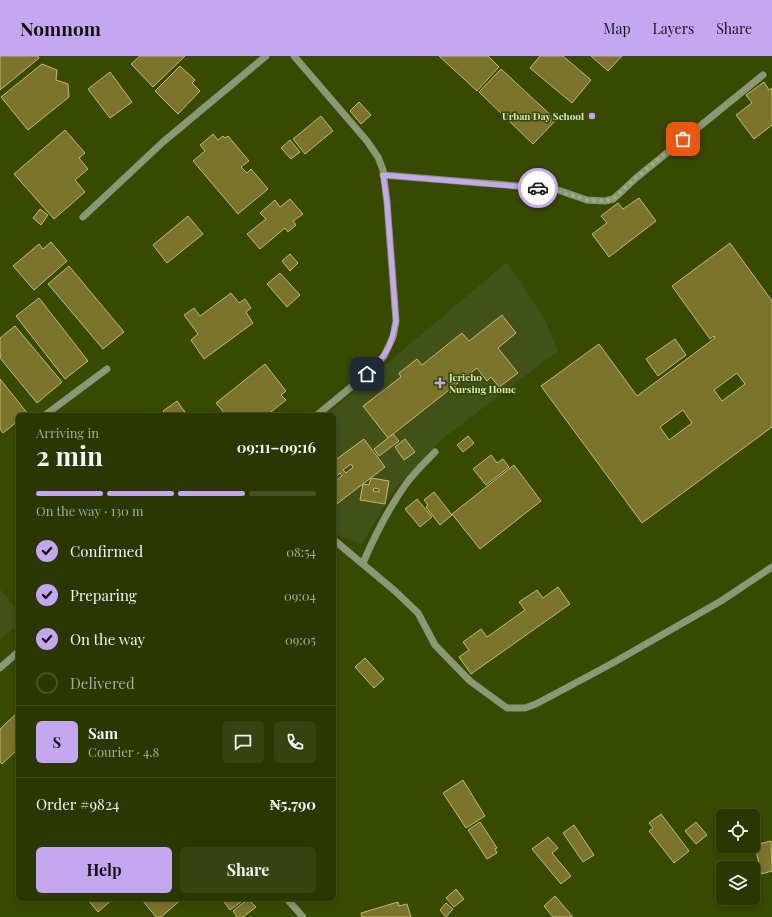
<!DOCTYPE html>
<html lang="en">
<head>
<meta charset="utf-8">
<style>
  body { margin:0; font-family:"Playfair Display",serif; background:#36420f; color:#f1f3f6; height:100vh; display:flex; flex-direction:column; font-size:15px; white-space:nowrap }
  * { box-sizing:border-box; margin:0 }
  p { font-size:13px; color:#a5ac99 }
  .icon { flex:none; width:22px; height:22px; fill:none; stroke:currentColor; stroke-width:2; stroke-linecap:round; stroke-linejoin:round }
  .map { position:relative; flex:1; overflow:hidden }
  .drawer { position:absolute; left:16px; top:357px; width:320px; height:488px; display:flex; flex-direction:column; background:#2a3700; border-radius:6px; box-shadow:0 2px 6px #0003,0 0 0 1px #465122 }
  .drawer>* { flex:none }
  .controls { position:absolute; left:716px; top:753px; display:grid; gap:8px }
  .controls a { display:grid; place-items:center; width:44px; height:44px; border-radius:6px; background:#2a3700; box-shadow:0 2px 6px #0003,0 0 0 1px #465122; font-size:20px }
  .pin { position:absolute; display:grid; place-items:center; width:34px; height:34px; color:#fff; margin:-17px; border-radius:8px; box-shadow:0 2px 6px #0006 }
  .courier { position:absolute; display:grid; place-items:center; width:40px; height:40px; margin:-20px; border:3px solid #c5a6f0; border-radius:50%; background:#fff; color:#222; box-shadow:0 1px 5px #0007 }
  .headline em { font-style:normal; font-weight:700 }
  .headline div { display:flex; flex-direction:column-reverse }
  .headline { display:flex; align-items:center; justify-content:space-between; height:68px; padding:0 20px }
  h1 { font-size:26px; font-weight:700; line-height:30px }
  .bar { display:grid; grid-template-columns:repeat(4,1fr); gap:6px 4px; align-content:center; height:48px; padding:0 20px }
  .bar i { height:5px; border-radius:3px; background:#465122 }
  .bar .on { background:#c5a6f0 }
  .bar p { grid-column:span 4 }
  .line { display:flex; align-items:center; gap:10px; padding:0 20px; border-top:1px solid #465122 }
  .line div { flex:1 }
  .round { display:grid; place-items:center; flex:none; width:42px; height:42px; border-radius:6px; background:#36420f }
  ol { padding:0 20px; list-style:none }
  li { display:flex; align-items:center; gap:12px; height:44px }
  li p { margin-inline-start:auto }
  li .icon { padding:4px; border-radius:50%; background:#c5a6f0; color:#111; stroke-width:4 }
  li:last-child { color:#a5ac99 }
  li i { width:22px; height:22px; border:2px solid #465122; border-radius:50% }
  .cta { display:flex; gap:8px; margin-top:auto; padding:8px 20px }
  .cta a { flex:1; height:46px; border-radius:6px; background:#c5a6f0; color:#111; font-size:16px; font-weight:700; line-height:46px; text-align:center }
  .cta a+a { background:#36420f; color:#f1f3f6 }
  header { display:flex; align-items:center; gap:24px; box-sizing:border-box; height:56px; padding:0 20px; background:#c5a6f0; color:#111 }
  header strong { font-size:19px }
  nav { display:flex; gap:22px; margin-inline-start:auto; font-size:14px }
  .map>svg:first-child { display:block }
  .built { fill:#415118 }
  .building { fill:#7c742c; stroke:#c2bb72; fill-rule:evenodd }
  .lines { fill:none; stroke-linecap:round; stroke-linejoin:round }
  .minor { stroke:#8b9775; stroke-width:7 }
  .done { stroke:#a1ae7f; stroke-width:4; stroke-dasharray:0 7.2 }
  .route { stroke:#c5a6f0; stroke-width:5 }
  .poi-dot { fill:#c5a6f0; stroke:#384900; stroke-width:1.5 }
  .labels { text-anchor:middle; dominant-baseline:central; stroke-width:3; stroke-linejoin:round; paint-order:stroke }
  .poi-label { font-size:10px; font-weight:bold; fill:#d9e5c4; stroke:#384900; text-anchor:end }
</style>
</head>
<body>
<header>
<strong>Nomnom</strong>
<nav><a>Map</a><a>Layers</a><a>Share</a></nav>
</header>
<div class="map">
<svg width="772" height="861" viewBox="0 0 772 861">
  <rect width="100%" height="100%" fill="#384900"/>
  <g class="built">
    <path d="M507,206L545,264L558,295L442,383L394,434L362,488L341,481L334,475V359H326Z"/>
    <path d="M0,533L18,555V569L0,583Z"/>
  </g>
  <g class="building">
    <path d="M0,0H38L39,2L0,34Z"/>
    <path d="M140,0H185L153,31L131,8Z"/>
    <path d="M439,0H488L499,11L477,35Z"/>
    <path d="M540,0H563L591,24L572,47L530,12Z"/>
    <path d="M591,0H622L608,15Z"/>
    <path d="M42,8L57,14L56,24L68,28L69,41L28,74L1,41Z"/>
    <path d="M180,10L195,24L192,27L200,35L178,58L155,35Z"/>
    <path d="M501,13L556,64L533,88L479,36Z"/>
    <path d="M110,16L132,46L110,62L88,33Z"/>
    <path d="M764,26L769,34L772,32V69L754,83L736,59L752,47L746,39Z"/>
    <path d="M359,46L371,59L361,68L350,55Z"/>
    <path d="M321,60L333,75L305,98L293,83Z"/>
    <path d="M65,74L85,97L79,102L88,113L75,124L85,136L54,163L14,118Z"/>
    <path d="M213,78L218,84L223,80L225,82L228,80L249,105L241,111L247,117L251,113L268,133L238,158L193,105L205,95L200,89Z"/>
    <path d="M290,84L300,96L291,103L281,92Z"/>
    <path d="M639,142L656,165L609,201L592,178L607,167L601,160L618,147L623,153Z"/>
    <path d="M290,143L303,158L293,165L296,169L288,176L285,172L260,193L247,178L266,163L260,157L275,144L280,151Z"/>
    <path d="M40,153L48,159L41,169L33,162Z"/>
    <path d="M188,160L203,178L167,207L153,189Z"/>
    <path d="M51,186L67,205L34,234L13,210L39,188L43,193Z"/>
    <path d="M730,187L772,245V371L642,467L541,330L599,288L637,340L715,282L714,280L710,283L672,230ZM737,317L745,328L722,345L714,334ZM683,354L692,367L669,384L660,371Z"/>
    <path d="M290,198L298,207L290,215L282,205Z"/>
    <path d="M69,210L124,276L103,293L48,228Z"/>
    <path d="M280,217L300,239L287,251L267,228Z"/>
    <path d="M231,237L239,247L245,243L251,252L246,256L253,267L204,303L191,284L198,278L184,259L194,252L200,260Z"/>
    <path d="M39,242L88,305L65,323L16,260Z"/>
    <path d="M502,259L516,277L498,292L518,317L499,331L491,321L487,325L477,312L388,382L363,350L401,321L399,317L417,303L422,309L462,277L469,285Z"/>
    <path d="M15,270L62,326L37,347L0,302L1,298L0,297V282Z"/>
    <path d="M675,283L686,299L658,320L646,303Z"/>
    <path d="M265,308L286,335L281,339L286,344L267,359H226L216,347Z"/>
    <path d="M0,323L28,358L26,359H18V365L3,377L0,373Z"/>
    <path d="M177,345L187,359H166L163,355Z"/>
    <path d="M393,378L399,385L379,400L374,393Z"/>
    <path d="M468,380L474,387L463,396L457,389Z"/>
    <path d="M364,383L385,411L334,450V426L342,420L340,417L334,422V405ZM351,408L353,411L346,417L343,414Z"/>
    <path d="M405,383L415,396L404,404L395,391Z"/>
    <path d="M491,399L497,407L503,403L509,411L486,429L473,413Z"/>
    <path d="M514,409L541,445L480,493L452,458Z"/>
    <path d="M371,422L389,425L385,448L360,444L363,428L369,429ZM374,432L379,433V436L373,435Z"/>
    <path d="M434,436L452,459L440,469L426,451L428,449L424,444Z"/>
    <path d="M417,443L432,461L420,471L405,453Z"/>
    <path d="M558,531L570,548L471,618L459,601L469,594L463,586L481,573L487,581L525,554L519,546L537,534L543,542Z"/>
    <path d="M365,602L384,623L374,632L355,611Z"/>
    <path d="M18,656V693L2,708L0,706V673Z"/>
    <path d="M463,724L485,760L466,772L443,737Z"/>
    <path d="M661,758L689,795L674,807L649,775L653,772L649,767Z"/>
    <path d="M480,766L497,792L495,793L497,797L487,803L468,774Z"/>
    <path d="M696,766L707,779L696,788L685,775Z"/>
    <path d="M574,769L594,799L583,806L563,777Z"/>
    <path d="M548,781L558,792L552,797L571,820L561,828L532,793Z"/>
    <path d="M771,785L772,815L761,818L755,789Z"/>
    <path d="M456,833L464,843L454,851L446,842Z"/>
    <path d="M555,840L573,861H553L544,850Z"/>
    <path d="M87,843H113L98,856Z"/>
    <path d="M145,843H182L161,861H156L143,845Z"/>
    <path d="M222,843H245L230,854Z"/>
    <path d="M248,843L256,851L243,861H237L233,855Z"/>
    <path d="M398,846L399,850L407,848L411,861H362L361,857Z"/>
    <path d="M446,847L453,853L446,861L440,854Z"/>
  </g>
  <g class="lines">
    <g class="minor">
      <path d="M294,0L367,85L378,101L383,114L387,146L396,265L393,281L384,300L367,318L317,359"/>
      <path d="M383,119L555,133L587,144L605,145L613,143L620,137L636,122L763,19"/>
      <path d="M83,161L163,86L266,0"/>
      <path d="M45,359L107,313"/>
      <path d="M334,484L395,535L418,557L435,589L470,625L507,652H525L536,648L611,608L721,545L772,511"/>
      <path d="M363,507C375,479 388,453 406,428C414,417 425,406 435,396"/>
      <path d="M0,612L18,596"/>
      <path d="M287,843L303,861"/>
    </g>
  </g>
  <g class="lines">
    <path class="done" d="M538,132L555,134L587,144L605,145L613,143L636,122L683,83"/>
    <path class="route" d="M367,318C386,299 391,292 396,265L387,146L383,119L538,132"/>
  </g>
  <g class="poi-dot">
    <circle cx="592" cy="60" r="4"/>
    <path d="M438 321h4v4h4v4h-4v4h-4v-4h-4v-4h4z"/>
  </g>
  <g class="labels">
    <g class="poi-label">
      <text x="584" y="60">Urban Day School</text>
      <text x="449" y="321" text-anchor="start">Jericho<tspan x="449" dy="12">Nursing Home</tspan></text>
    </g>
  </g>
</svg>
<div class="controls">
<a><svg class="icon" aria-label="locate" viewBox="0 0 24 24"><circle cx="12" cy="12" r="6"/><path d="M12 2v4M12 18v4M2 12h4M18 12h4"/></svg></a>
<a><svg class="icon" aria-label="layers" viewBox="0 0 24 24"><path d="M12 4l9 5-9 5-9-5zM3 14l9 5 9-5"/></svg></a>
</div>
<div class="pin" style="left:683px;top:83px;background:#ea580c"><svg class="icon" aria-label="bag" viewBox="0 0 24 24"><path d="M5 8h14l-1 12H6zM9 8a3 3 0 0 1 6 0"/></svg></div>
<div class="pin" style="left:367px;top:318px;background:#1f2937"><svg class="icon" aria-label="home" viewBox="0 0 24 24"><path d="M3 11l9-7 9 7M6 9v11h12V9"/></svg></div>
<div class="courier" style="left:538px;top:132px"><svg class="icon" aria-label="car" viewBox="0 0 24 24"><path d="M5 17H2v-5l4-1 3-4h7l3 4 3 1v5h-3M9 17h6M6 11h13"/><circle cx="7" cy="17" r="2"/><circle cx="17" cy="17" r="2"/></svg></div>
<section class="drawer">
<div class="headline"><div><h1>2 min</h1><p>Arriving in</p></div><em>09:11–09:16</em></div>
<div class="bar"><i class="on"></i><i class="on"></i><i class="on"></i><i></i><p>On the way · 130 m</p></div>
<ol>
<li><svg class="icon" aria-label="check" viewBox="0 0 24 24"><path d="M5 12l5 5 9-10"/></svg>Confirmed<p>08:54</p></li>
<li><svg class="icon" aria-label="check" viewBox="0 0 24 24"><path d="M5 12l5 5 9-10"/></svg>Preparing<p>09:04</p></li>
<li><svg class="icon" aria-label="check" viewBox="0 0 24 24"><path d="M5 12l5 5 9-10"/></svg>On the way<p>09:05</p></li>
<li><i></i>Delivered</li>
</ol>
<div class="line" style="height:72px"><b class="round" style="background:#c5a6f0;color:#111">S</b><div><b>Sam</b><p>Courier · 4.8</p></div><a class="round"><svg class="icon" aria-label="chat" viewBox="0 0 24 24"><path d="M4 5h16v11H9l-5 4z"/></svg></a><a class="round"><svg class="icon" aria-label="phone" viewBox="0 0 24 24"><path d="M5 4h4l2 5-3 2q2 4 5 5l2-3 5 2v4C11 20 4 13 5 4z"/></svg></a></div>
<div class="line" style="height:52px"><div>Order #9824</div><b>₦5,790</b></div>
<div class="cta"><a>Help</a><a>Share</a></div>
</section>
</div>
</body>
</html>
